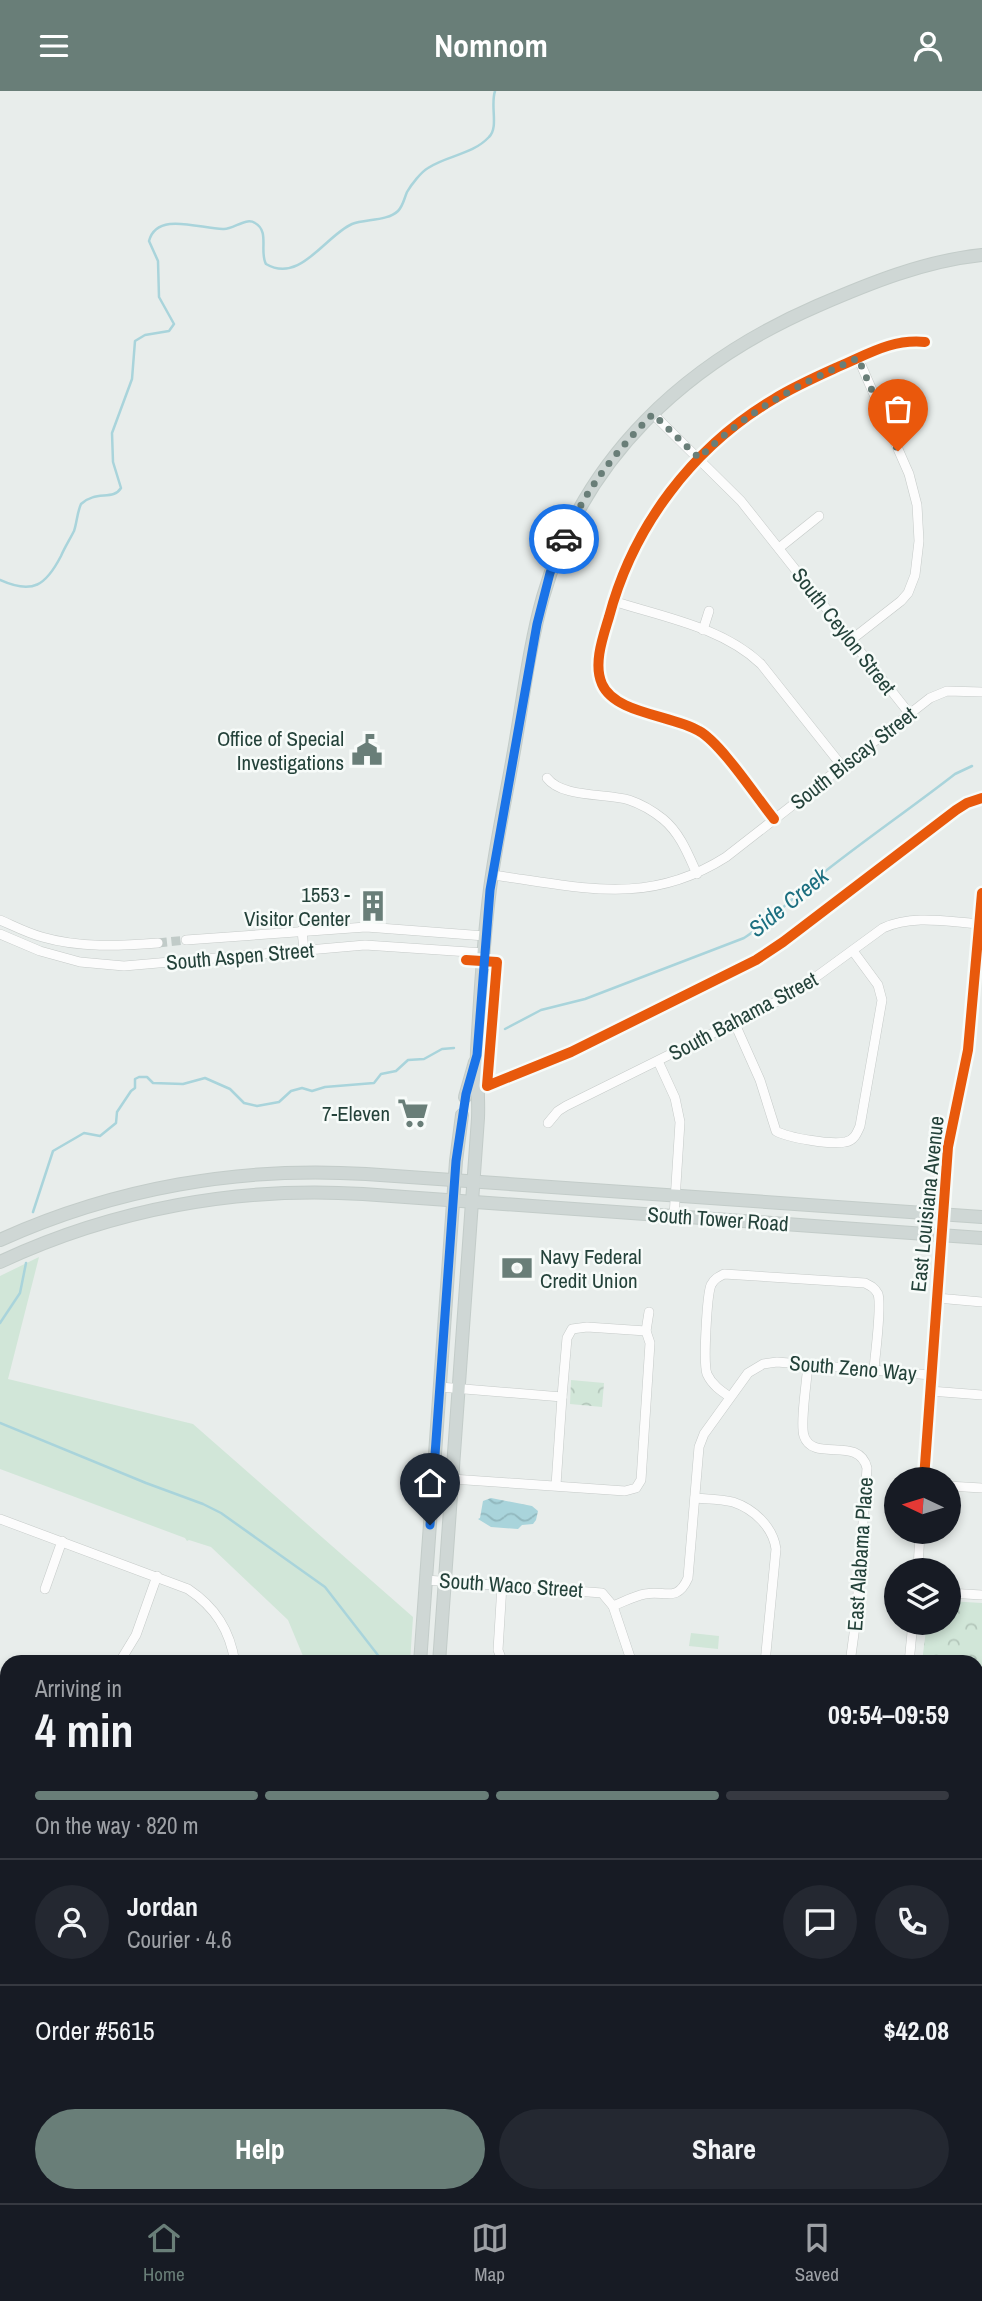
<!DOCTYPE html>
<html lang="en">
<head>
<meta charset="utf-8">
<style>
  body { margin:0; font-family:"Archivo Narrow",sans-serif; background:#242831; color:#f1f3f6; height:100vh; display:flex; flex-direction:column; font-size:26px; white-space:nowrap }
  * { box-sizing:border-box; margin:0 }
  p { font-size:23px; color:#9ea1a6 }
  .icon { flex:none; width:38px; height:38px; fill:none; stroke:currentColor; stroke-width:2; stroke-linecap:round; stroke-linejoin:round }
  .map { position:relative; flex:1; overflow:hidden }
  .drawer { position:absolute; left:0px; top:1564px; width:984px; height:548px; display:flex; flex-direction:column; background:#171b24; border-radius:21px 21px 0 0; box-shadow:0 4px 10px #0003 }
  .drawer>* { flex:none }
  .needle { width:46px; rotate:274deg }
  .tools { position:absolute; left:884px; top:1376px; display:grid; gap:14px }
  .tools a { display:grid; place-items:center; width:77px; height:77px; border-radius:50%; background:#171b24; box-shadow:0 4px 10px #0003; font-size:35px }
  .pin { position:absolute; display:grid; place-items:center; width:60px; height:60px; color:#fff; margin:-72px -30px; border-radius:50% 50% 50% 0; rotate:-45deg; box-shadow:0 0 7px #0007 }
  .pin .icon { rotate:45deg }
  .courier { position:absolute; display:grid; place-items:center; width:70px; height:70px; margin:-35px; border:5px solid #1a73e8; border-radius:50%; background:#fff; color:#222; box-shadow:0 2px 9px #0007 }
  .overview em { font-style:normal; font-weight:700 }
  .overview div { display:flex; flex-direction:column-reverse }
  .overview { display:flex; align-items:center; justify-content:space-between; height:119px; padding:0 35px }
  h1 { font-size:46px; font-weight:700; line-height:52px }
  .bar { display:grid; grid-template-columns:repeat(4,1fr); gap:10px 7px; align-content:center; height:84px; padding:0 35px }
  .bar i { height:9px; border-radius:5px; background:#363941 }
  .bar .current { background:#697e78 }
  .bar p { grid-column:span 4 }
  .line { display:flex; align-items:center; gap:18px; padding:0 35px; border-top:2px solid #363941 }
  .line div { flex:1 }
  .round { display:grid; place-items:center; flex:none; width:74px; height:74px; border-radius:37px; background:#242831 }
  .action { display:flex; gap:14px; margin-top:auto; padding:14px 35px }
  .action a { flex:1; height:80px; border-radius:42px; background:#697e78; color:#fff; font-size:28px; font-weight:700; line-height:80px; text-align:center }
  .action a+a { background:#242831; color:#f1f3f6 }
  header { display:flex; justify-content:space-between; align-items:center; height:91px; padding:0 35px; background:#697e78; color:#fff; font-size:32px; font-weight:700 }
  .tabs { display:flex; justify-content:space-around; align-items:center; height:98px; border-top:2px solid #363941; background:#171b24; font-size:19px; color:#9ea1a6 }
  .tabs a { display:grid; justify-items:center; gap:4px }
  .tabs .current { color:#697e78 }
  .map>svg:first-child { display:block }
  .grass { fill:#d1e6d8 }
  .forest { fill:url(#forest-crowns) }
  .water { fill:url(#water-waves) }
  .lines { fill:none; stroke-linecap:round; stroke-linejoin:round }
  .stream { stroke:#a9d4db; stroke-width:2.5 }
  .minor-tunnel { stroke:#c1cbc8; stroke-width:9; stroke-dasharray:9 4.5; stroke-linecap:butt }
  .minor-casing { stroke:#c5cac8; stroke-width:10 }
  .major-casing { stroke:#c3ccc9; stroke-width:14 }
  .minor { stroke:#fcfcfc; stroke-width:9 }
  .major { stroke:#cfd7d5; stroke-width:12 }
  .cycleway-casing { stroke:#f7fbf9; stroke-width:15 }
  .cycleway { stroke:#e8590c; stroke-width:10 }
  .done { stroke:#697e78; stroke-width:7; stroke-dasharray:0 12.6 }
  .route { stroke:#1a73e8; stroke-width:9 }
  .labels { text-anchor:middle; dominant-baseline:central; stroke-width:5; stroke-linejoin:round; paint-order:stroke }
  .street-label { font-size:21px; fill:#24423a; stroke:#f7fbf9 }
  .poi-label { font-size:21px; fill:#24423a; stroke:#f7fbf9; text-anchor:end }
  .water-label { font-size:23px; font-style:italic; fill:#1c6f80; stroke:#f7fbf9 }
</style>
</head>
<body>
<header><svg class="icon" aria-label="menu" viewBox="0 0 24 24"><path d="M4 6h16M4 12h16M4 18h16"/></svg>Nomnom<svg class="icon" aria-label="person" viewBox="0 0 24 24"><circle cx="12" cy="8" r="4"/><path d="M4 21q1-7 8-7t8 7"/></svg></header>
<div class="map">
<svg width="982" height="2112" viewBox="0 0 982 2112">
  <defs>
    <pattern id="forest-crowns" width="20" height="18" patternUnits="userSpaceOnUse" patternTransform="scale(1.75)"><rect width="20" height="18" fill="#d1e6d8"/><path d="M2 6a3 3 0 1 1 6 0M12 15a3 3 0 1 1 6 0" fill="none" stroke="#b3c6ba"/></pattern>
    <pattern id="water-waves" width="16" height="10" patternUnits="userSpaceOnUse" patternTransform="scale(1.75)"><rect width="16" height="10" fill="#a9d4db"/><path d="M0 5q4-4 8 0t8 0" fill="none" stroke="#91b7bd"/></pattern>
  </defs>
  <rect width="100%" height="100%" fill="#e8edeb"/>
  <g class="grass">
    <path d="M39,1166L8,1288L193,1333L413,1526L410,1571H302L303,1565L288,1529L211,1456L189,1449L187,1450L185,1447L0,1378V1185Z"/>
    <path d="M691,1542L719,1545L718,1558L689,1555Z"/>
  </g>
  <g class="forest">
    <path d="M571,1289L604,1292L602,1316L570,1313Z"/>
    <path d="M949,1510L982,1512V1738L976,1736V1572L922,1571L927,1531H948Z"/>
  </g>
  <path class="water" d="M491,1407L532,1415L538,1420L536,1429L533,1433L522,1434L518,1438L491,1436L478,1428L480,1427L483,1410Z"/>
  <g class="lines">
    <g class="stream">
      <path d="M0,489C33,504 46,494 61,465C65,456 70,448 74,440C77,431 77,422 81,413C96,399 113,410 121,397L113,371L112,342L132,288L135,250L145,244L169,240L174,233L159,206L158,170L149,150C157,119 203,139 224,138C234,138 246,126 255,132C270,140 259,161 266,173C300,193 325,145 352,133C365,128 388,130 398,120C403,115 404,108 407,101C411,94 421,81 428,77C448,64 472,64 489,46C499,36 490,15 495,0"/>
      <path d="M505,938L541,919L585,908L744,847C771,830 793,806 818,786C863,750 910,718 955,683L972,675"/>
      <path d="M33,1121L53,1060L84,1042L100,1045L116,1032L117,1021L131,1000L135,997V988L139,986H147L153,992L183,993L205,987L230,998L244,1012L257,1015L279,1011L291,1000L302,997L312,1000L325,996L374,992L381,983L396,980L408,969L424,968L442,958L454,957"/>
      <path d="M0,1232L20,1202L26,1172"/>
      <path d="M0,1332L146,1392L203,1413L221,1422L325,1496L384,1572"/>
      <path d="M976,1711L982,1712"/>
    </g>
    <path class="minor-tunnel" d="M158,852L186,849"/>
    <defs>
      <g id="minor">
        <path d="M653,323L741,410L909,622"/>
        <path d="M779,457L819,425"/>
        <path d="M613,510C663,526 722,536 761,573L842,675"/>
        <path d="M703,539L709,520"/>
        <path d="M851,549L901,510L908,502L915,484L919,450L917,414L909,383L858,267"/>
        <path d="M547,687C562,707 606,702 629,709C641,713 653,720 663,728C680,742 688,763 697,783"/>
        <path d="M774,728C757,707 721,652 699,640C673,624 615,623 602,593C593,573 603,546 609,526C633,435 693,356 774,308C795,295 818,285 840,275C870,262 892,248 925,251"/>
        <path d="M492,784C579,795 646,817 726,766L930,607L947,600L982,601"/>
        <path d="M0,829C14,835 27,842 42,846C80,857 119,855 158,852"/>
        <path d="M302,839L304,860"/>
        <path d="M0,843L40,860L80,871L124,875L365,854L484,862"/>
        <path d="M186,849L366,836L485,845"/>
        <path d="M735,933L760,989L776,1040C788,1047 832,1054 845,1051C854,1050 857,1042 860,1035L882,909L878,894L853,860"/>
        <path d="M658,970L675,1007L680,1031L674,1125"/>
        <path d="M548,1032L558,1020L566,1015L794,902L883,837C913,823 949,831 982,833"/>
        <path d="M937,1207L982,1211"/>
        <path d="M808,1273C807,1289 800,1332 804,1345C813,1372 859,1344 867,1377L856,1528L850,1572"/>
        <path d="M440,1296L562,1306L567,1247L572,1238L587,1236L646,1240L649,1221"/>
        <path d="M930,1300L982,1304"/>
        <path d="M730,1306C721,1300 712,1294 707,1283C703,1272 707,1204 711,1194C714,1188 718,1186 724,1183L865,1192C871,1195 875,1197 878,1203C882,1216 875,1263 874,1279"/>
        <path d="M452,1388L625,1400L636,1397L641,1389L650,1252L646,1240"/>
        <path d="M924,1388L948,1056L968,959L982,802"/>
        <path d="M556,1394L562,1306"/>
        <path d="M948,1395L982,1397"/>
        <path d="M695,1407C707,1408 722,1408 733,1411C754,1418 773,1436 776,1458L765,1572"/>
        <path d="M0,1428L188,1498C215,1516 230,1539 235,1572"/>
        <path d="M918,1479L920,1440"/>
        <path d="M426,1489L602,1502L613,1515L632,1572"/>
        <path d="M502,1494L498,1559L503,1572"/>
        <path d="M45,1498L62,1450"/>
        <path d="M948,1502L982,1504"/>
        <path d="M613,1515C623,1511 634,1505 645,1503C665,1499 677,1512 688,1487L699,1356L704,1343L748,1282L763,1273L777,1271L931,1284"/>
        <path d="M119,1572L136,1544L157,1485"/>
        <path d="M909,1572L913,1531"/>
        <path d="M0,1647L7,1643"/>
        <path d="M976,1753L982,1754"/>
        <path d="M0,1765L7,1761"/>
        <path d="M0,1846L7,1854"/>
        <path d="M0,1962L7,1967"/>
        <path d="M976,2049L982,2050"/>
        <path d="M804,2105L806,2112"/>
        <path d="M59,2112L60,2105"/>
        <path d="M155,2112V2105"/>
        <path d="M315,2112L316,2105"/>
        <path d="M467,2112L468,2105"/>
      </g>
      <g id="major">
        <path d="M465,1006L475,971"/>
        <path d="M0,1149C115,1097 240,1075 366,1083L982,1126"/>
        <path d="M0,1171C113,1118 239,1095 363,1103L982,1147"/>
        <path d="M420,1572L456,1070L462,1024"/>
        <path d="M439,1572L478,1027C479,1004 476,982 477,960C480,906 483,851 490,798C496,752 506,706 514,660C523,609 529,556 543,506C583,366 686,272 817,215C870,192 924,170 982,164"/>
        <path d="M381,2112V2105"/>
        <path d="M400,2112V2105"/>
      </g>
    </defs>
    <use href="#minor" class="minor-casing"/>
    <use href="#major" class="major-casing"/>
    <use href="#minor" class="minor"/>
    <use href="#major" class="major"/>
    <defs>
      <g id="cycleway">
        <path d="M774,728C757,707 721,652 699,640C673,624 615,623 602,593C593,573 603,546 609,526C633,435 693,356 774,308C795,295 818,285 840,275C870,262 892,248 925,251"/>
        <path d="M466,869L497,871L487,995L571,961L756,869L783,851L956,719L967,712L982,707"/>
        <path d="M924,1388L948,1056L968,959L982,802"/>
      </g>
    </defs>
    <use href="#cycleway" class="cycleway-casing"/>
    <use href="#cycleway" class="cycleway"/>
  </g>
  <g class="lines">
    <path class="done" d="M564,448C585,399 616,360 653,323L699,367C747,320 797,294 858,267L898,360"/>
    <path class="route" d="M430,1434L456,1070L466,1003L477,964L490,799L537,533L550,482L564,448"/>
  </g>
  <defs>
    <symbol id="civic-bare" viewBox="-9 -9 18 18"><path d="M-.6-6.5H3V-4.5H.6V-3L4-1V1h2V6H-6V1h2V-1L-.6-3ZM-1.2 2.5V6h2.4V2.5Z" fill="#697e78" stroke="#f7fbf9" stroke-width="2.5" paint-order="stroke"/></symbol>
    <symbol id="building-bare" viewBox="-9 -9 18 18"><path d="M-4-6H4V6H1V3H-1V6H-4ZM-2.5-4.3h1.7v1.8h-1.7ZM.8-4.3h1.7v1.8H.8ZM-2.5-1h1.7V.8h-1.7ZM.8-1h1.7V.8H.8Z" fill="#697e78" stroke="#f7fbf9" stroke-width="2.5" paint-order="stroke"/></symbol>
    <symbol id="supermarket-bare" viewBox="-9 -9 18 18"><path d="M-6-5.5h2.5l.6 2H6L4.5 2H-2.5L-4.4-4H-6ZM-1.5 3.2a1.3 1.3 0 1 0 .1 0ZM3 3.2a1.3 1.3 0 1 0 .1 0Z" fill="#697e78" stroke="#f7fbf9" stroke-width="2.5" paint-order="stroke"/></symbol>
    <symbol id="bank-bare" viewBox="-9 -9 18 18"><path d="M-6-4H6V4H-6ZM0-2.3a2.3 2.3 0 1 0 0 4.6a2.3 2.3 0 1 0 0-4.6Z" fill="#697e78" stroke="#f7fbf9" stroke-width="2.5" paint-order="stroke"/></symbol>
  </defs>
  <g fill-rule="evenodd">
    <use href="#civic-bare" x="345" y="637" width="44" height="44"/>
    <use href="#building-bare" x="351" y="793" width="44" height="44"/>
    <use href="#supermarket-bare" x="391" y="1000" width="44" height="44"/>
    <use href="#bank-bare" x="495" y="1155" width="44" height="44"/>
  </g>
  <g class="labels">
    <g class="street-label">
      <text transform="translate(844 540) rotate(52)">South Ceylon Street</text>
      <text transform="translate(853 667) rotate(-38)">South Biscay Street</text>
      <text transform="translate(240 865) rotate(-5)">South Aspen Street</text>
      <text transform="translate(743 925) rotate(-28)">South Bahama Street</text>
      <text transform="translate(927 1113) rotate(-84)">East Louisiana Avenue</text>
      <text transform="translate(718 1128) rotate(4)">South Tower Road</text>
      <text transform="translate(853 1277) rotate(5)">South Zeno Way</text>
      <text transform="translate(860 1463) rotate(-86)">East Alabama Place</text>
      <text transform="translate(511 1494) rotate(4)">South Waco Street</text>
    </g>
    <g class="poi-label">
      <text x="344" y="647">Office of Special<tspan x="344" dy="24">Investigations</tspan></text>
      <text x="350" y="803">1553 -<tspan x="350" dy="24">Visitor Center</tspan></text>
      <text x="390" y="1022">7-Eleven</text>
      <text x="540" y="1165" text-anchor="start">Navy Federal<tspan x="540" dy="24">Credit Union</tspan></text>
    </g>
    <g class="water-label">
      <text transform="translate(788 811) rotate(-39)">Side Creek</text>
    </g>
  </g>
</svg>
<div class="tools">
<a><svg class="needle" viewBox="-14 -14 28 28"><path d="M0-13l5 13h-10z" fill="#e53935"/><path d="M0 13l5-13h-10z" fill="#9ea1a6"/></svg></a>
<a><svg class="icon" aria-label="layers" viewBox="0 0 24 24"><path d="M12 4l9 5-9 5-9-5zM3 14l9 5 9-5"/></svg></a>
</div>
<div class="pin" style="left:898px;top:360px;background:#ea580c"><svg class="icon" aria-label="bag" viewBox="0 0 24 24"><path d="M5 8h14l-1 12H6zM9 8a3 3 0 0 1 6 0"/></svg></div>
<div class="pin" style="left:430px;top:1434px;background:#1f2937"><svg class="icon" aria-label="home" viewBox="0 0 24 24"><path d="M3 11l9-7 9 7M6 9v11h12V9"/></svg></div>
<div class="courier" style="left:564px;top:448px"><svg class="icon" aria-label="car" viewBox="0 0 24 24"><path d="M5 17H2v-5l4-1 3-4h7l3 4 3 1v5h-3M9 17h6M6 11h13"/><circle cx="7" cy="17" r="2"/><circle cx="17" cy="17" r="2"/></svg></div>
<section class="drawer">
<div class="overview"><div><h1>4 min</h1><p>Arriving in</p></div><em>09:54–09:59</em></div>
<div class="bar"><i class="current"></i><i class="current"></i><i class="current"></i><i></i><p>On the way · 820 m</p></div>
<div class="line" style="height:126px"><a class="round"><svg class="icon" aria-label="person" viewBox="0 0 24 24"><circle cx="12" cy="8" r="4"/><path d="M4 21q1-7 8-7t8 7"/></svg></a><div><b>Jordan</b><p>Courier · 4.6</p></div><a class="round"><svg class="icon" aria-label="chat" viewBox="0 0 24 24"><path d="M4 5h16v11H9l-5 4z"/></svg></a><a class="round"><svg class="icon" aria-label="phone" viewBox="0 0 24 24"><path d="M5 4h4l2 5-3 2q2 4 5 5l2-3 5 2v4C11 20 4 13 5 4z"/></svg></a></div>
<div class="line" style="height:91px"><div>Order #5615</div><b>$42.08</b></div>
<div class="action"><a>Help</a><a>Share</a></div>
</section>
</div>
<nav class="tabs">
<a class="current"><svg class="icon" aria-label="home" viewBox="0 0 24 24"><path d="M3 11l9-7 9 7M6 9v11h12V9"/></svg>Home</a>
<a><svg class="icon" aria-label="map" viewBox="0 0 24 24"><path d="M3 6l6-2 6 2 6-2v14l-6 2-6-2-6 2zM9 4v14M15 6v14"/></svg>Map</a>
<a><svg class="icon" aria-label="saved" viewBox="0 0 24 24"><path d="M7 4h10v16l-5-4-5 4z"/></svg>Saved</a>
</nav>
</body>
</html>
